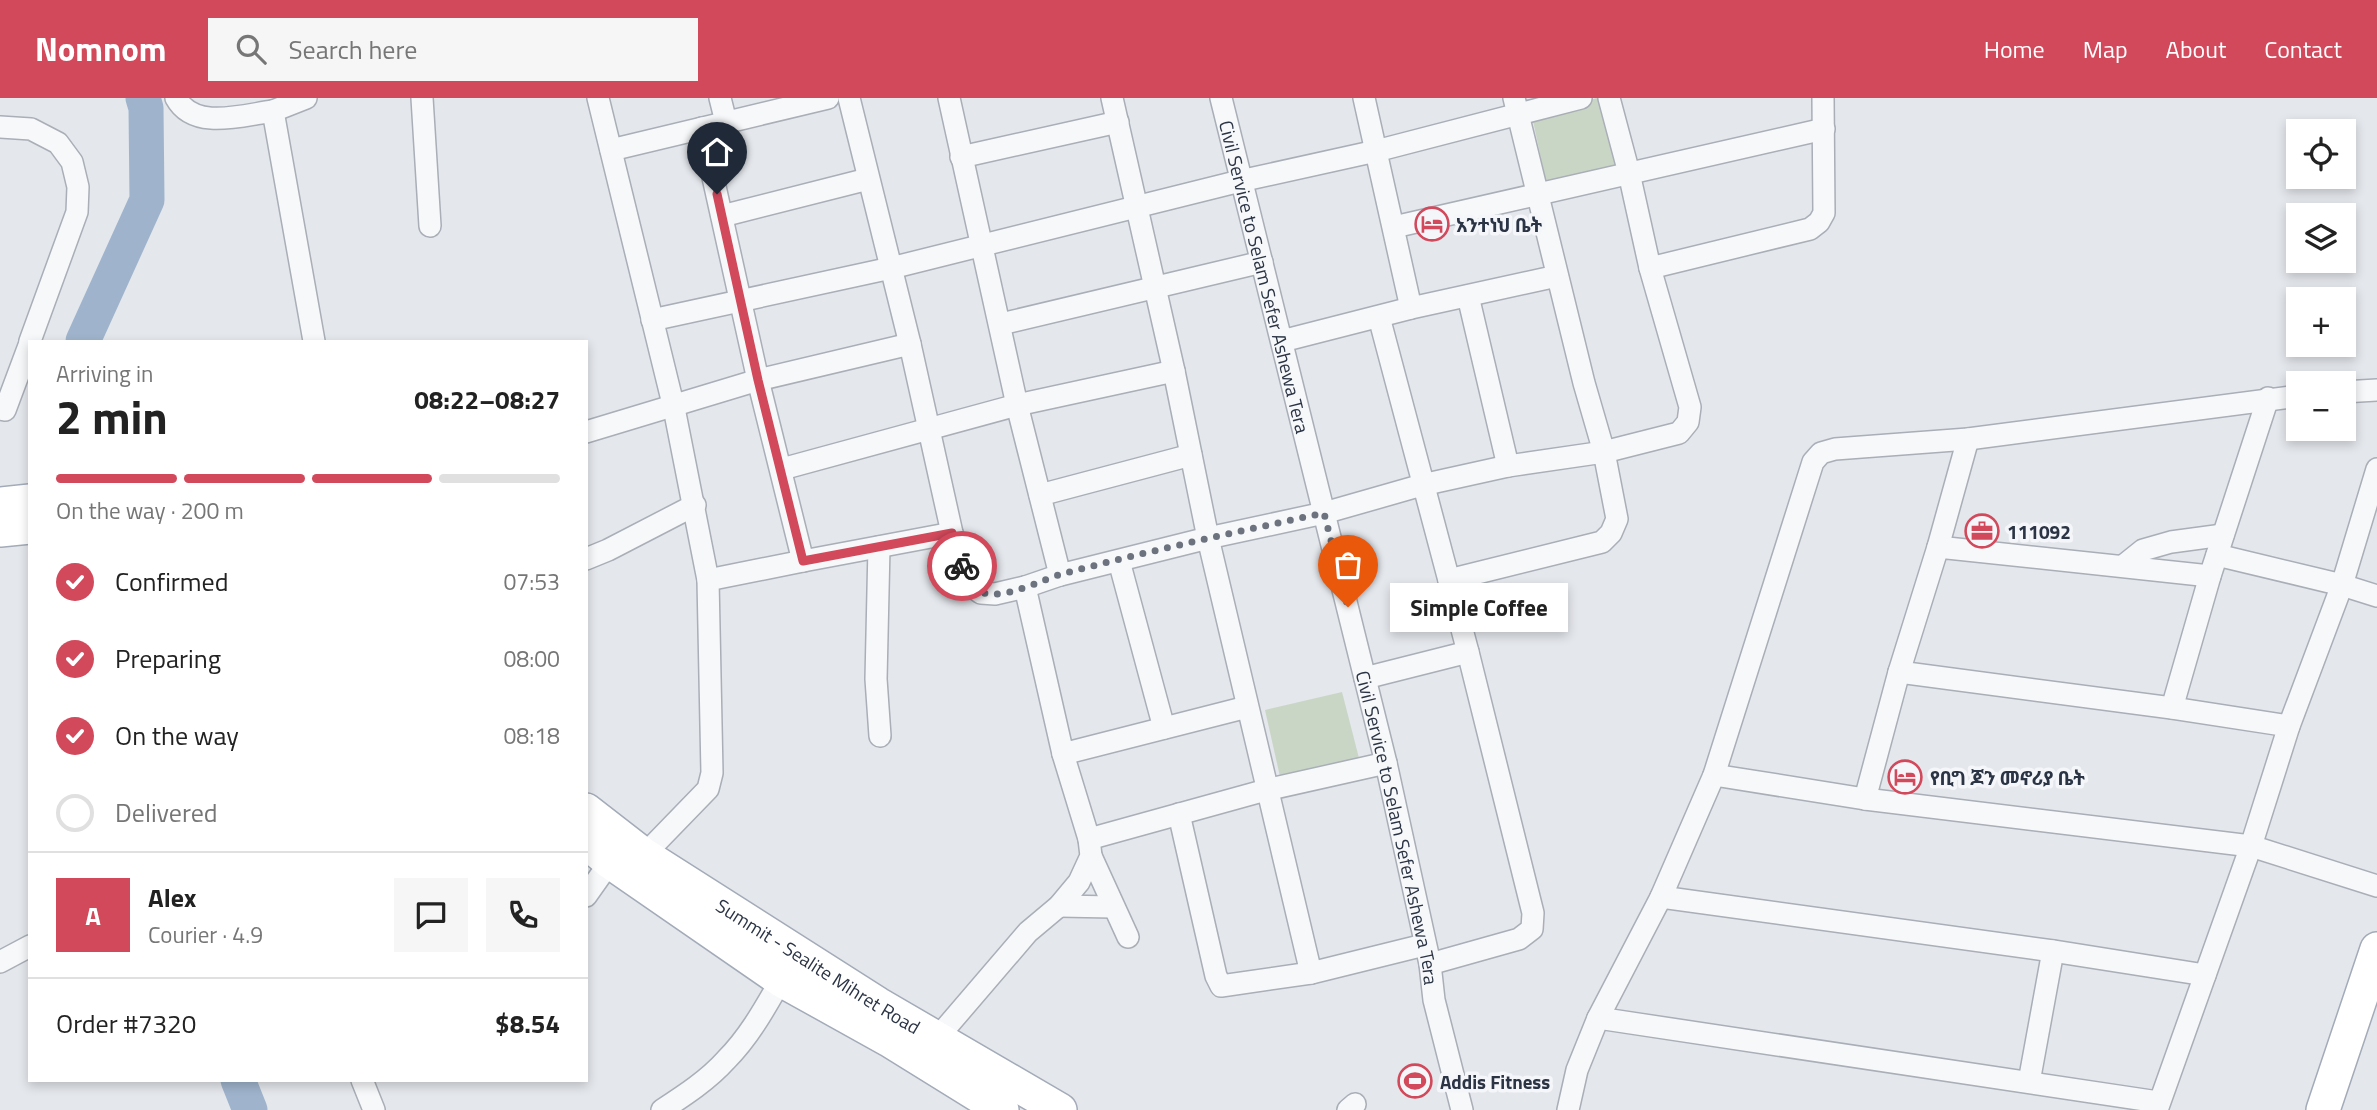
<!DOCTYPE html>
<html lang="en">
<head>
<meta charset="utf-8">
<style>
  body { margin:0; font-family:"Titillium Web","Noto Sans Ethiopic",sans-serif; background:#f6f6f6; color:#222; height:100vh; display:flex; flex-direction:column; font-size:26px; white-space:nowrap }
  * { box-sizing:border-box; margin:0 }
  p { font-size:23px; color:#767676 }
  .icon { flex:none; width:38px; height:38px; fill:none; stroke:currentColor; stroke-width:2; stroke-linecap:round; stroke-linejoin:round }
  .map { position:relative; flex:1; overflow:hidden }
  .drawer { position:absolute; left:28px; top:242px; width:560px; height:742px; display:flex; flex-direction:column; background:#fff; border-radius:0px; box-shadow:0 4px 10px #0003 }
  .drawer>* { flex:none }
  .buttons { position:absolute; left:2286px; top:21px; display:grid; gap:14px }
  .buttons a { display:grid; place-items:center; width:70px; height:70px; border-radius:0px; background:#fff; box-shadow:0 4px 10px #0003; font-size:35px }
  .pin { position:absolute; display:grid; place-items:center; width:60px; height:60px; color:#fff; margin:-72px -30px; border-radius:50% 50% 50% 0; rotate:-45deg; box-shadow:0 0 7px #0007 }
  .pin .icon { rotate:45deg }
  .courier { position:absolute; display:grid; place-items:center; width:70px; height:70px; margin:-35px; border:5px solid #d1495b; border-radius:50%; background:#fff; color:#222; box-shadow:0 2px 9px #0007 }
  .bubble { position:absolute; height:49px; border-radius:0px; background:#fff; box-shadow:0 4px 10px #0003; font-size:23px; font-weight:700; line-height:49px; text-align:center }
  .headline em { font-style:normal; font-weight:700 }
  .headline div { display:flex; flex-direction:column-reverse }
  .headline { display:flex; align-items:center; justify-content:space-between; height:119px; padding:0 28px }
  h1 { font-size:46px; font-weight:700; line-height:52px }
  .bar { display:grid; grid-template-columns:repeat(4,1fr); gap:10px 7px; align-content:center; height:84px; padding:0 28px }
  .bar i { height:9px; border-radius:5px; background:#e0e0e0 }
  .bar .selected { background:#d1495b }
  .bar p { grid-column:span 4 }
  .line { display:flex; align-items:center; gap:18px; padding:0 28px; border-top:2px solid #e0e0e0 }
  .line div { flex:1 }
  .round { display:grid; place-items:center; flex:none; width:74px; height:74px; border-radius:0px; background:#f6f6f6 }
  ol { padding:0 28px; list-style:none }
  li { display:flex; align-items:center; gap:21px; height:77px }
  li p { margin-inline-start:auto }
  li .icon { padding:7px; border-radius:50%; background:#d1495b; color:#fff; stroke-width:4 }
  li:last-child { color:#767676 }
  li i { width:38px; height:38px; border:4px solid #e0e0e0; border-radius:50% }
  header { display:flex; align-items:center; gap:42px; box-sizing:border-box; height:98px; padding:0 35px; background:#d1495b; color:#fff }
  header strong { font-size:33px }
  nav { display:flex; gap:38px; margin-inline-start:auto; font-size:24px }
  .search { width:490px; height:63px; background:#f6f6f6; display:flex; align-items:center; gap:18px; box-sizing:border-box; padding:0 24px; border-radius:0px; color:#767676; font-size:26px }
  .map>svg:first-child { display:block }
  .green { fill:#c9d6c5 }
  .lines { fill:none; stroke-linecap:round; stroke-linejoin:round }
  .river { stroke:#9fb4cc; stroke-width:35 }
  .minor-casing { stroke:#a9aeb7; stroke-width:24 }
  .primary-casing { stroke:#a3abb8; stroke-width:36 }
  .minor { stroke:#f7f8fa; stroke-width:21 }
  .primary { stroke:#fff; stroke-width:33 }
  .done { stroke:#6c737f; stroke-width:7; stroke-dasharray:0 12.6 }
  .route { stroke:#d1495b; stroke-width:9 }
  .labels { text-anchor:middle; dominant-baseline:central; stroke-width:7; stroke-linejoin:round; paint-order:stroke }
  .poi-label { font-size:19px; font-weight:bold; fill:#2b3445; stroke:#f4f6f9; text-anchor:start }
  .street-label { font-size:19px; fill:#2b3445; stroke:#f4f6f9 }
</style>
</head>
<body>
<header>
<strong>Nomnom</strong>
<div class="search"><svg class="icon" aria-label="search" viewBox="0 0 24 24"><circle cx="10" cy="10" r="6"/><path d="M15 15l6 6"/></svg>Search here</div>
<nav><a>Home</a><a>Map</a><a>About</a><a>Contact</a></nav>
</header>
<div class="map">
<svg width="2377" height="1012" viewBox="0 0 2377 1012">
  <rect width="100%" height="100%" fill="#e4e7ec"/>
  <g class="green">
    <path d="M1597,0H1605L1624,71L1547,89L1532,18Z"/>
    <path d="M1342,594L1360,664L1281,683L1265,612Z"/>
  </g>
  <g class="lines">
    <g class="river">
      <path d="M83,243L147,102L146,10L143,0"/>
      <path d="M238,982L250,1012"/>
    </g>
    <defs>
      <g id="minor">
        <path d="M176,0C194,33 243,17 273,13L314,243"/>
        <path d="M422,0L430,128"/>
        <path d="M598,0L674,310L708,482L712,675L708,691L644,757"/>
        <path d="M720,0L726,24"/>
        <path d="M849,0L910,246L952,435L966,484L981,495L995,496L1025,489L1060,477"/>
        <path d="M949,0L1017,307L1060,477L1208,440L1324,415L1422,387L1508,368L1604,354L1679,335L1688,324L1690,309L1650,170L1629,75L1609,0"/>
        <path d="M1112,0L1174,273L1208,440L1311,875L1221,888L1216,878L1179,716"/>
        <path id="s1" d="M1221,0L1386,665L1430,866L1434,902L1462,1012"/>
        <path d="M1364,0L1411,210"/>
        <path d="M273,13L306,0"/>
        <path d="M0,29L31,31L58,45L72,64L78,89L77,114L30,243"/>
        <path d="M702,30L758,282L803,463L952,435"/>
        <path d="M611,52L828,0"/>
        <path d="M961,59L1118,24"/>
        <path d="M722,118L868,81"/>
        <path d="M1394,129L1824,31"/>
        <path d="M1650,170L1810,131L1819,124L1824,115L1823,0"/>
        <path d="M1468,198L1508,368"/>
        <path d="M1379,219L1468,554L1533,815L1532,831L1519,841L1430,866"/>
        <path d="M652,222L891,170L1240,83L1376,53L1581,0"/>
        <path d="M1001,226L1262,164"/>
        <path d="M1282,243L1411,210L1557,178"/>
        <path d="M2343,294L2377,292"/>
        <path d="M0,311L5,312L30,245"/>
        <path d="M586,334L758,282L910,246"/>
        <path d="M782,371L1017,307L1174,273"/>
        <path d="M1040,397L1191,357"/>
        <path d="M879,449L876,581L880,638"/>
        <path d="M1938,449L1968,341"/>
        <path d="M2217,457L2342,487L2377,498"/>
        <path d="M586,461L608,452L695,407"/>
        <path d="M1119,463L1164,630"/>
        <path d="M2123,468L2143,452L2171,444L2223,437"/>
        <path d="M708,482L803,463"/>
        <path d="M1449,482L1602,444L1611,435L1617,421L1604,354L1584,285L1514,0"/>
        <path d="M1025,489L1063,656L1089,741L1266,692L1386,665"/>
        <path d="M1899,574L2172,610L2289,628"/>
        <path d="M1365,580L1468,554"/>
        <path d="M2172,610L2210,478L2268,300"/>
        <path d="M1063,656L1247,609"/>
        <path d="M1714,677L1865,701L2251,748L2377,788"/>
        <path d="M1865,701L1899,574L1938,449L2210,478"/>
        <path d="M1091,758L1128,839"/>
        <path d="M586,798L610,764"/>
        <path d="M1661,799L2053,853L2205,877"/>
        <path d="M1059,808L1113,809"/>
        <path d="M0,864L30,848"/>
        <path d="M1311,875L1424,847"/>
        <path d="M1598,920L1661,799L1714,677L1813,364L1821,355L1835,351L1968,341L2298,298"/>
        <path d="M938,939L1028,834L1059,808L1079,784L1091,758L1089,741"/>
        <path d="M362,982L374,1012"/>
        <path d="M2029,984L2053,853"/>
        <path d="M662,1012C685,997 708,982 726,962C749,939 765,910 781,882"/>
        <path d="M1348,1012L1355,1006"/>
        <path d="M1568,1012L1577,972L1598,920L2158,1004"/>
        <path d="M2157,1012L2251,748L2289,628L2342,487L2377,371"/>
      </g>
      <g id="primary">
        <path d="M0,406L30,403"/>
        <path d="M0,432L30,429"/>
        <path id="s2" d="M586,712L644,757L878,906L1060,1012"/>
        <path d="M586,744L610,764L781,882L889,942L1002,1012"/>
        <path d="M2323,1012L2377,851"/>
      </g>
    </defs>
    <use href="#minor" class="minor-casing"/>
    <use href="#primary" class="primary-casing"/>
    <use href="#minor" class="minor"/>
    <use href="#primary" class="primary"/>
  </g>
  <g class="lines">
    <path class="done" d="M962,468C965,480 970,492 984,495C1007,501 1040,482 1062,476C1148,453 1236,434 1324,415L1348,509"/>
    <path class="route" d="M717,96L758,282L803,463L952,435L962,468"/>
  </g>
  <defs>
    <symbol id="hotel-ring" viewBox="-11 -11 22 22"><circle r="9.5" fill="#f4f6f9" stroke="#d1495b" stroke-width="1.5"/><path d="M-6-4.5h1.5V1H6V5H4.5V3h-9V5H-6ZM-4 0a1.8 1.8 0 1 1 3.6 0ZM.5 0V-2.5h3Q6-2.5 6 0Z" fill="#d1495b"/></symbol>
    <symbol id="office-ring" viewBox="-11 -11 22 22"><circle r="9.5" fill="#f4f6f9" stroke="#d1495b" stroke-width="1.5"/><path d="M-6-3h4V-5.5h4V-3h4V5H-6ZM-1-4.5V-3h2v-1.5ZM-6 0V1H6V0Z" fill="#d1495b"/></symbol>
    <symbol id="stadium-ring" viewBox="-11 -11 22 22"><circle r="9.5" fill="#f4f6f9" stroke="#d1495b" stroke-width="1.5"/><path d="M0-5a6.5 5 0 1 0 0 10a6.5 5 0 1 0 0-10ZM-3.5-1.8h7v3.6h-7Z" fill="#d1495b"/></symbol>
  </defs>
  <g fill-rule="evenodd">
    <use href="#hotel-ring" x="1413" y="107" width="38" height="38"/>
    <use href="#office-ring" x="1963" y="414" width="38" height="38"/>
    <use href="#hotel-ring" x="1886" y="660" width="38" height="38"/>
    <use href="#stadium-ring" x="1396" y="964" width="38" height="38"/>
  </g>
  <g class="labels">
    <g class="poi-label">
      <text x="1456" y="126">አንተነህ ቤት</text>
      <text x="2007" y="433">111092</text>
      <text x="1930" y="679">የቢግ ጆን መኖሪያ ቤት</text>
      <text x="1440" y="983">Addis Fitness</text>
    </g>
    <g class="street-label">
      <text stroke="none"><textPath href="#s1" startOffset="184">Civil Service to Selam Sefer Ashewa Tera</textPath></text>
      <text stroke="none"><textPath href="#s1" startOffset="751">Civil Service to Selam Sefer Ashewa Tera</textPath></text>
      <text stroke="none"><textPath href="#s2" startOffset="280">Summit - Sealite Mihret Road</textPath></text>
    </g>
  </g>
</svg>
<div class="buttons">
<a><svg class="icon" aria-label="locate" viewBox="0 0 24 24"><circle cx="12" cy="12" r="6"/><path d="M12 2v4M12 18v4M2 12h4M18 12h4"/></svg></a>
<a><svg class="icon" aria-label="layers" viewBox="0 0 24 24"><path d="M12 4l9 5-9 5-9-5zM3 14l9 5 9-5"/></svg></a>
<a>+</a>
<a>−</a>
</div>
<div class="pin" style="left:1348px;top:509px;background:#ea580c"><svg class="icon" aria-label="bag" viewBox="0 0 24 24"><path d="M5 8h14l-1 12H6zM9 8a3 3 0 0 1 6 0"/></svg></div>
<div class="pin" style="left:717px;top:96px;background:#1f2937"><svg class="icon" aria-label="home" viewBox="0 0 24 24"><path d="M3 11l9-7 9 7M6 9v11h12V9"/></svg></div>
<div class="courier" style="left:962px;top:468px"><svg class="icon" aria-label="bike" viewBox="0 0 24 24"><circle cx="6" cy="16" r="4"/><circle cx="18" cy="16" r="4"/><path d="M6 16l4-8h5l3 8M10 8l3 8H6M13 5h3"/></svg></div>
<div class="bubble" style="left:1390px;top:485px;width:178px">Simple Coffee</div>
<section class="drawer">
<div class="headline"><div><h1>2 min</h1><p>Arriving in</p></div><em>08:22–08:27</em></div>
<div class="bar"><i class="selected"></i><i class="selected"></i><i class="selected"></i><i></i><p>On the way · 200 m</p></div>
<ol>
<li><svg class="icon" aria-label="check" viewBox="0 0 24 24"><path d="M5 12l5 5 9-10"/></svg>Confirmed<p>07:53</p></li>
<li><svg class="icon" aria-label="check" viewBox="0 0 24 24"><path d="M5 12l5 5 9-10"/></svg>Preparing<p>08:00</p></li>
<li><svg class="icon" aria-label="check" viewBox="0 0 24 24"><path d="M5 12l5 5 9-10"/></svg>On the way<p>08:18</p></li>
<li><i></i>Delivered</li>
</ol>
<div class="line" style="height:126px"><b class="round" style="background:#d1495b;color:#fff">A</b><div><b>Alex</b><p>Courier · 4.9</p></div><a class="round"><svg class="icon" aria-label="chat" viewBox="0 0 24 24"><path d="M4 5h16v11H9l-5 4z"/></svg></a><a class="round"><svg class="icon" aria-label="phone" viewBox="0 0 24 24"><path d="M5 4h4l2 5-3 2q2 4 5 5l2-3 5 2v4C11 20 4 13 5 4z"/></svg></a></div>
<div class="line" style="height:91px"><div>Order #7320</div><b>$8.54</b></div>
</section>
</div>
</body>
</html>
